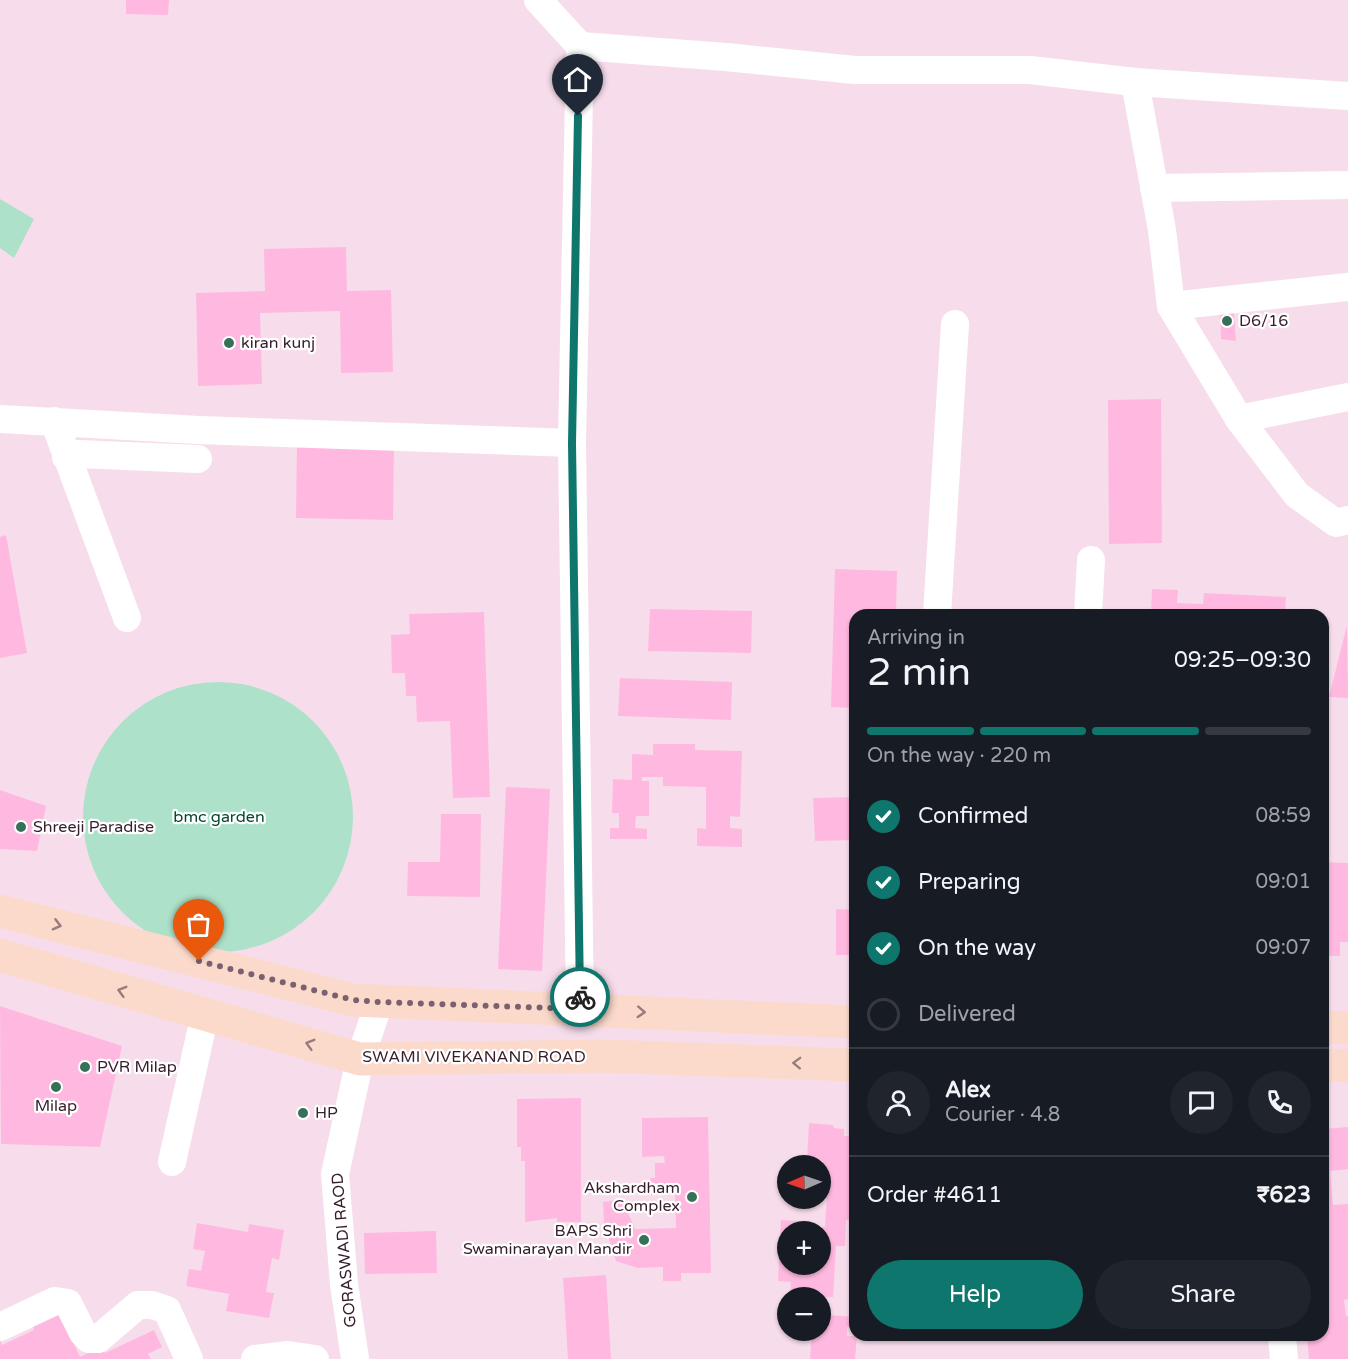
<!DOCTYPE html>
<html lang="en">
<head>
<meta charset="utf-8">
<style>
  body { margin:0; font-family:"Varela Round",sans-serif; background:#20242c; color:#f1f3f6; height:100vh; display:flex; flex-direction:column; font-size:22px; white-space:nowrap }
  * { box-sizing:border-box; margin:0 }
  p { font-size:20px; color:#9ea1a6 }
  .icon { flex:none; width:33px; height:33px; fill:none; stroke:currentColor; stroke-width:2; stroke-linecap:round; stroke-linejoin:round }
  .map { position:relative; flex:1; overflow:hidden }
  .side { position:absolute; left:849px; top:609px; width:480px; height:732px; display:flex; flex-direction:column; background:#171b24; border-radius:18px; box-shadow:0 2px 4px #0004 }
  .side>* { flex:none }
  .needle { width:39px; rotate:268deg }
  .fabs { position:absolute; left:777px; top:1155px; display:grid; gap:12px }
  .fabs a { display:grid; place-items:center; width:54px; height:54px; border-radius:50%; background:#171b24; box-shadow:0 2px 4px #0004; font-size:30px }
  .pin { position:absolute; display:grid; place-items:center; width:51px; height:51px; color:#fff; margin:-62px -26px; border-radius:50% 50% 50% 0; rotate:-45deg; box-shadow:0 0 6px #0007 }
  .pin .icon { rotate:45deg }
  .courier { position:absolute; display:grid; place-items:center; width:60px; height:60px; margin:-30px; border:4px solid #0f766e; border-radius:50%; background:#fff; color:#222; box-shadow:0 2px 8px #0007 }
  .head em { font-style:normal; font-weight:600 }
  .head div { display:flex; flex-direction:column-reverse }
  .head { display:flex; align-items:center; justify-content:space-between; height:102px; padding:0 18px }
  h1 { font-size:39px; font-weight:600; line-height:45px }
  .bar { display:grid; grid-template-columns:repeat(4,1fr); gap:9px 6px; align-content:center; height:72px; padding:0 18px }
  .bar i { height:8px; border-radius:4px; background:#363941 }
  .bar .active { background:#0f766e }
  .bar p { grid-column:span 4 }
  .line { display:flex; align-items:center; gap:15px; padding:0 18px; border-top:2px solid #363941 }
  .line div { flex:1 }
  .round { display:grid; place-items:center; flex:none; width:63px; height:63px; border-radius:32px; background:#20242c }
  ol { padding:0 18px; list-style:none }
  li { display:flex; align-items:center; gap:18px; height:66px }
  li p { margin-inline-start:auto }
  li .icon { padding:6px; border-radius:50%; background:#0f766e; color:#fff; stroke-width:4 }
  li:last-child { color:#9ea1a6 }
  li i { width:33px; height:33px; border:3px solid #363941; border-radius:50% }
  .button { display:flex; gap:12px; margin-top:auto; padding:12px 18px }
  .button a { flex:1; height:69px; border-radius:36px; background:#0f766e; color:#fff; font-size:24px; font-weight:600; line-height:69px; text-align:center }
  .button a+a { background:#20242c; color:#f1f3f6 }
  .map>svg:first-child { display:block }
  .green { fill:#aee1c9 }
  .building { fill:#ffb9e0 }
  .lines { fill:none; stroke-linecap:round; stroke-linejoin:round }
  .minor { stroke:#fff; stroke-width:28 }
  .major { stroke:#fbdacb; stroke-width:33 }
  .oneway { stroke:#987c7c }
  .done { stroke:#7a616f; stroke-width:6; stroke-dasharray:0 10.8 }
  .route { stroke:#0f766e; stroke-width:8 }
  .poi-dot { fill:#377058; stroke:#fff; stroke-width:2 }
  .labels { text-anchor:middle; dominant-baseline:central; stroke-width:4.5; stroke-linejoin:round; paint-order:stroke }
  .poi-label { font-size:16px; fill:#361e2c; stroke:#fff; text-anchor:start }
  .park-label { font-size:16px; fill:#024932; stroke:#fff }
  .street-label { font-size:16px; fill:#361e2c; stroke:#fff }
</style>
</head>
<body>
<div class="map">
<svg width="1348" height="1359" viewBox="0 0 1348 1359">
  <rect width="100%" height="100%" fill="#f7ddeb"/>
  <g class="green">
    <path d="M0,199L34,219L14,258L0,248Z"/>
    <circle cx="218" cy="817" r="135"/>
  </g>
  <g class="building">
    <path d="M126,0H169L168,15L126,14Z"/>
    <path d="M346,247L347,291L391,290L393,372L341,373L340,311L260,313L262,384L198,386L196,293L265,291L264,249Z"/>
    <path d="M1233,302L1236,341L1221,339L1220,304Z"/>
    <path d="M1161,399L1162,543L1109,544L1108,400Z"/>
    <path d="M297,444L394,446L393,520L296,518Z"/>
    <path d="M6,535L27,653L0,658V537Z"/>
    <path d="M835,569L897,571L896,615H855V708L831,707Z"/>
    <path d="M1152,589L1178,590L1177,603L1203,604L1204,593L1286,597L1285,612L1308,615H1151Z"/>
    <path d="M650,609L752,611L751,653L648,651Z"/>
    <path d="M484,612L490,797L453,798L450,721L417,722L416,696H406L405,673H392L391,635L410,634L409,614Z"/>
    <path d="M1347,625L1348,698L1329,697Z"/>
    <path d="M620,678L732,682L731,720L618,716Z"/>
    <path d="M653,744H695V750L742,751L740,817L730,816V828L742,829V847L697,846V828L706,829V787L663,786V777H642V781H649V816H636L635,828L647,829V839H610V828H619V813H612L613,779L632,780V754L653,755Z"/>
    <path d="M506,787L550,789L542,971L498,969Z"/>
    <path d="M0,790L46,806L37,851L0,849Z"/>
    <path d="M855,797V840L815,841L813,798Z"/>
    <path d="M441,814H481L480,897L407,896L408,862H440Z"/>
    <path d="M1323,862L1348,863V942H1340V956H1323Z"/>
    <path d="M836,909L855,910V955H836Z"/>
    <path d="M0,1006L122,1046L100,1147L1,1144Z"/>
    <path d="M581,1098V1222H557V1218L525,1222V1161H521V1147H517V1099Z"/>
    <path d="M708,1117L711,1273H681V1281H663V1267L637,1268L616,1261L604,1224L603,1202L622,1199L635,1229L676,1228L675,1194L643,1195V1187L650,1186V1178H655V1163H665L664,1156L642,1157V1118Z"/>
    <path d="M809,1123L833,1125L834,1128L844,1129V1136H855V1221L846,1220L845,1246H836L833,1297L790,1298L791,1282L778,1281L781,1220L798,1221L797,1226L811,1227V1232H788V1264H820V1232L822,1227H825L828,1181H822L823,1161L807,1160Z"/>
    <path d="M1348,1127V1169L1330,1171L1333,1205L1348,1204V1299L1344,1300L1346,1316H1348V1359H1309L1307,1336L1323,1335V1129Z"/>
    <path d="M197,1223L248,1232L249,1224L284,1230L279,1260L272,1258L266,1292L274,1293L269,1318L226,1311L229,1294L186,1286L189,1269L201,1271L205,1251L193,1249Z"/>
    <path d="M436,1231L437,1273L365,1274L364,1233Z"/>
    <path d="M606,1275L611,1359H568L563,1278Z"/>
    <path d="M820,1304H828V1315L855,1317V1327H847V1336H857L855,1359H810L812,1330H820Z"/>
    <path d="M58,1310L80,1357L102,1346L105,1353L154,1330L162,1347L148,1354L151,1359H0V1340L2,1345L34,1330L31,1322Z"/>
  </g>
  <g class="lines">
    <g class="minor">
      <path d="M538,0L580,46"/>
      <path d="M1135,82L1348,96"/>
      <path d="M1154,188L1348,185"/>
      <path d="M1171,306L1348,287"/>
      <path d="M0,419L198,430L572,443"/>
      <path d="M1239,419L1297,495L1336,523L1348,520"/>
      <path d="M54,421L127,618"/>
      <path d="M66,457L79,454L198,459"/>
      <path d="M937,615L955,324"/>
      <path d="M1088,615L1091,560"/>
      <path d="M580,1009L572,443L580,46L726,57L855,70H1030L1135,82L1162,230L1171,306L1239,419L1348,397"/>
      <path d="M172,1162L205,1014"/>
      <path d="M0,1327L55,1301L68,1303L83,1333L89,1339H98L138,1305H152L167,1310L189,1359"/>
      <path d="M1282,1335L1284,1359"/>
      <path d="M255,1359L288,1355L315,1359"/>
      <path d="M355,1359L344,1284L335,1174L360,1059L379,1003"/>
    </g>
    <g class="major">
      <path d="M0,911L353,1000L855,1022"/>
      <path d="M0,955L360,1059L605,1056L855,1065"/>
      <path d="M1323,1027L1348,1028"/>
      <path d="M1323,1066L1348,1065"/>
    </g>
  </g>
  <defs><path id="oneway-chevron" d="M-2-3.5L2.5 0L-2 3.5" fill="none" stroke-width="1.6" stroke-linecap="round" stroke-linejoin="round" transform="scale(1.5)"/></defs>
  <g class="oneway">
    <use href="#oneway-chevron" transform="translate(57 925) rotate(14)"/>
    <use href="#oneway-chevron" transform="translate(122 991) rotate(-164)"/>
    <use href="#oneway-chevron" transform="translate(641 1012) rotate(3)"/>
    <use href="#oneway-chevron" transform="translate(310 1044) rotate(-164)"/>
    <use href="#oneway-chevron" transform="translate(797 1063) rotate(-178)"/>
  </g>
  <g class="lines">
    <path class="done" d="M199,961L353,1000L379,1002L580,1009V997"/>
    <path class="route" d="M578,116L572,443L580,997"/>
  </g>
  <g class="poi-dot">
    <circle cx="1227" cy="321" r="6"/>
    <circle cx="229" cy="343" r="6"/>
    <circle cx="21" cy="827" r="6"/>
    <circle cx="85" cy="1067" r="6"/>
    <circle cx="56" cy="1087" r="6"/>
    <circle cx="303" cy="1113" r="6"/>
    <circle cx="692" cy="1197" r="6"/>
    <circle cx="644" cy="1240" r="6"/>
  </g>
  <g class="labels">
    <g class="poi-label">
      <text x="1239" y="321">D6/16</text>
      <text x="241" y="343">kiran kunj</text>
      <text x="33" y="827">Shreeji Paradise</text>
      <text x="97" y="1067">PVR Milap</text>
      <text x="56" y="1106" text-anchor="middle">Milap</text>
      <text x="315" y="1113">HP</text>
      <text x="680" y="1188" text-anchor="end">Akshardham<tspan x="680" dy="18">Complex</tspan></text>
      <text x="632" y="1231" text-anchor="end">BAPS Shri<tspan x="632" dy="18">Swaminarayan Mandir</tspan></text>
    </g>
    <g class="park-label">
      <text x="219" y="817">bmc garden</text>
    </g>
    <g class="street-label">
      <text x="474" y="1057">SWAMI VIVEKANAND ROAD</text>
      <text transform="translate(344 1250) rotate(-95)">GORASWADI RAOD</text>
    </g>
  </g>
</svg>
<div class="fabs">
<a><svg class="needle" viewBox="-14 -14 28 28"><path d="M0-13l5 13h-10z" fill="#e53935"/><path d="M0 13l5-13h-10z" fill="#9ea1a6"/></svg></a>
<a>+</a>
<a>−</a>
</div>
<div class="pin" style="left:199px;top:961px;background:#ea580c"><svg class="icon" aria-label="bag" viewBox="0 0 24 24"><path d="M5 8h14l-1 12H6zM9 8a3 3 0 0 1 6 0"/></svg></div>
<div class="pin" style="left:578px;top:116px;background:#1f2937"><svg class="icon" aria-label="home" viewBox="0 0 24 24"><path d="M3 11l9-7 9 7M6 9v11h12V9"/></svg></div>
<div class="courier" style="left:580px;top:997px"><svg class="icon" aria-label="bike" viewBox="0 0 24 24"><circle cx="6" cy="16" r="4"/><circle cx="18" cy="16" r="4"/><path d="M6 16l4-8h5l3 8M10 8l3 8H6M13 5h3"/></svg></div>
<section class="side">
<div class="head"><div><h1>2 min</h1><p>Arriving in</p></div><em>09:25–09:30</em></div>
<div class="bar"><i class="active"></i><i class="active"></i><i class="active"></i><i></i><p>On the way · 220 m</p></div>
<ol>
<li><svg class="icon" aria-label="check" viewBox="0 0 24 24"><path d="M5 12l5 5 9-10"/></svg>Confirmed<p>08:59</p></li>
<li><svg class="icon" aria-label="check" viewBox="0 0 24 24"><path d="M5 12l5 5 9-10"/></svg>Preparing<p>09:01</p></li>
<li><svg class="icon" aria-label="check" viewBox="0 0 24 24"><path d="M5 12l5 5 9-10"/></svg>On the way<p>09:07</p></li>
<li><i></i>Delivered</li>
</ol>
<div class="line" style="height:108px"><a class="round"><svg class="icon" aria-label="person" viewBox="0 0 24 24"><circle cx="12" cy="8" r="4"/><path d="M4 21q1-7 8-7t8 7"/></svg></a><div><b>Alex</b><p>Courier · 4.8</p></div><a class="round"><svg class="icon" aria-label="chat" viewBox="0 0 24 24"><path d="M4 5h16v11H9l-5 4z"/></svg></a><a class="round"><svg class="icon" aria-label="phone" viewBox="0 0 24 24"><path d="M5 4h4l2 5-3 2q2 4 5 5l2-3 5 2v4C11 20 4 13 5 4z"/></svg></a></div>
<div class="line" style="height:78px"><div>Order #4611</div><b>₹623</b></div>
<div class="button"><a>Help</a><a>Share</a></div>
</section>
</div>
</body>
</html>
